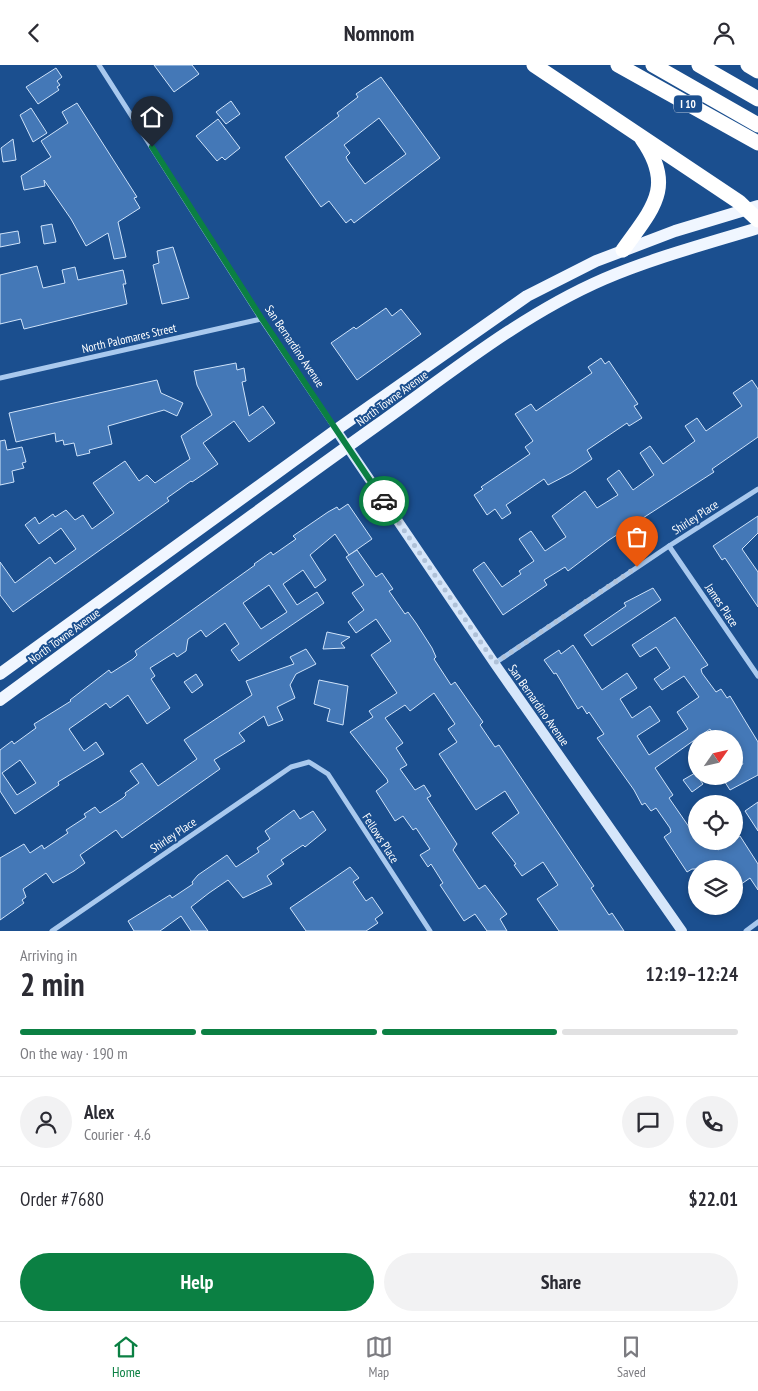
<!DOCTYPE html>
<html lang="en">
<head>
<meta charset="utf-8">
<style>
  body { margin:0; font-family:"PT Sans Narrow",sans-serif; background:#f2f2f3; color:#2b2b33; height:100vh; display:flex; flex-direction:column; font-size:19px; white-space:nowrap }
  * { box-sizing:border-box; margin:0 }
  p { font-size:16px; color:#7c7c81 }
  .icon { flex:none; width:28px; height:28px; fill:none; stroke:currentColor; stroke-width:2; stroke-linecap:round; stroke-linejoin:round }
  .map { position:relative; height:866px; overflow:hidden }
  .panel { display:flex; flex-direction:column; background:#fff; flex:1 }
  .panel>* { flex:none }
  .needle { width:32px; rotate:56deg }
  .tools { position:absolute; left:688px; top:665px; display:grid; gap:10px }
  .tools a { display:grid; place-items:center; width:55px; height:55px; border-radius:50%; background:#fff; box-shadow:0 2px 8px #0003; font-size:25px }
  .pin { position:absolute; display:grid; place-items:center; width:42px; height:42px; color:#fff; margin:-51px -21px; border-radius:50% 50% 50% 0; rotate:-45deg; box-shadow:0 0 5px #0007 }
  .pin .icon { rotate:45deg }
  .courier { position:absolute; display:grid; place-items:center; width:50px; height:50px; margin:-25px; border:4px solid #0b8043; border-radius:50%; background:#fff; color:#222; box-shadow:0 1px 6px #0007 }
  .head em { font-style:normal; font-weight:700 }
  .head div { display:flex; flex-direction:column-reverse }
  .head { display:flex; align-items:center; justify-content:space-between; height:85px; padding:0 20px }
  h1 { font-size:32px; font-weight:700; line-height:38px }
  .bar { display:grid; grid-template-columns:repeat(4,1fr); gap:8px 5px; align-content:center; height:60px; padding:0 20px }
  .bar i { height:6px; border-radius:4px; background:#e1e1e2 }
  .bar .active { background:#0b8043 }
  .bar p { grid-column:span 4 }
  .line { display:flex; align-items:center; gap:12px; padding:0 20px; border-top:1px solid #e1e1e2 }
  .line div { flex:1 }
  .round { display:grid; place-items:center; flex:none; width:52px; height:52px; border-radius:26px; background:#f2f2f3 }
  .action { display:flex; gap:10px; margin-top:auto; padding:10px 20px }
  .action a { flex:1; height:58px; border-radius:30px; background:#0b8043; color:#fff; font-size:20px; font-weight:700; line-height:58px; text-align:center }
  .action a+a { background:#f2f2f3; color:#2b2b33 }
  header { display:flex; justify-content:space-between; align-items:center; height:65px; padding:0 20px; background:#fff; font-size:22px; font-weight:700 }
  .tab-bar { display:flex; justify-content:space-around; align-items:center; height:70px; border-top:1px solid #e1e1e2; background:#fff; font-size:14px; color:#7c7c81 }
  .tab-bar a { display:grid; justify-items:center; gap:2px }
  .tab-bar .active { color:#0b8043 }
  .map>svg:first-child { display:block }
  .building { fill:#4478b7; stroke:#cfe3fa; fill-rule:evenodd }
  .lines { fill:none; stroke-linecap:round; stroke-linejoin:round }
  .minor { stroke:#a9c9ee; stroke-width:5 }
  .secondary { stroke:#d6e6fa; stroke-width:10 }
  .primary { stroke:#f0f6ff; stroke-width:12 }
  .motorway { stroke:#fff; stroke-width:15 }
  .done { stroke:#afc1d8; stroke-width:5; stroke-dasharray:0 9 }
  .route { stroke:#0b8043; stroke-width:6 }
  .labels { text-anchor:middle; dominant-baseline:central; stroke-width:4; stroke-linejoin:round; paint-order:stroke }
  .shield { fill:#1b4f8f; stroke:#bbcadd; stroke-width:1 }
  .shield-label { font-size:11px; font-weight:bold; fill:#fff }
  .street-label { font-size:12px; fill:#fff; stroke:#1b4f8f }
</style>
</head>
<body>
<header><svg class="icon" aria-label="back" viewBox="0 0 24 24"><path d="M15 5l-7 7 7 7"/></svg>Nomnom<svg class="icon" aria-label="person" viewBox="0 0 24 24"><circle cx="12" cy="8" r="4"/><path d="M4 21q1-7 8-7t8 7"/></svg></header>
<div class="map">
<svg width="758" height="866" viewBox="0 0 758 866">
  <rect width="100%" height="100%" fill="#1b4f8f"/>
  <g class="building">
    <path d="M154,0H192L199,9L174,27Z"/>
    <path d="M56,3L62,12L57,16L60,20L57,22L59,25L38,39L26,22Z"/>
    <path d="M381,12L440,93L354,158L351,154L346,158L329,136L321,142L285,92L339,51L337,48L358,32L356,29ZM379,53L406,89L365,119L348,96L346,92L350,88L344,80Z"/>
    <path d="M231,36L240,49L226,59L216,47Z"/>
    <path d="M77,38L137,132L134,133L140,143L118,157L126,192L114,194L108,168L86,181L71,154L44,115L45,121L24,125L21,111L51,92L41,76L68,58L62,47Z"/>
    <path d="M31,43L47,68L33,77L20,50Z"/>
    <path d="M218,54L240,83L225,95L222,92L217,96L196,71Z"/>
    <path d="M13,74L16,95L3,97L1,83Z"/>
    <path d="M52,159L56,177L44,179L41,161Z"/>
    <path d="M18,166L20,178L0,182V169Z"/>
    <path d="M173,182L189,233L162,239L153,200L159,198L157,186Z"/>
    <path d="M37,201L43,223L65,218L62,205L75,202L78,215L123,205L126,219H123L127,239L24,264L21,254L0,259V210Z"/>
    <path d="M386,243L392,251L401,244L421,269L357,315L331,278L354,262L356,264Z"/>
    <path d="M601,293L605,299L609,296L638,339L634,341L642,353L629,361L627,358L587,385L592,394L571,408L548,420L544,414L506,440L511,448L502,454L495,444L487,450L474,430L483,424L481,422L530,389L525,382L533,376L515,349L531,339L536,346L592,308L588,302Z"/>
    <path d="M236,298L237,305L244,303L246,316L242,317L249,351L263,341L275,358L249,377L234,356L203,378L218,399L192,417L191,416L167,433L169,436L13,547L0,530V497L15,518L50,492L55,499L76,484L61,463L39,479L25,460L35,452L39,459L53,449L55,452L66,445L75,455L83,450L92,464L114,448L93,418L125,396L139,416L147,410L155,418L190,394L181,371L212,350L197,320L194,306Z"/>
    <path d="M157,315L161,328L183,338L177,351L164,345L108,361L112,379L89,385L90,388L77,391L74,378L64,380L63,375L56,377L55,368L16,377L9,348Z"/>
    <path d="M752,315L758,324V372L712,404L714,407L609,475L568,506L565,502L544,515L547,520L503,550L473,505L484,497L502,522L521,509L519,506L534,496L519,474L531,466L545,486L566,472L552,451L585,426L597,443L618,430L607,414L619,405L633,425L654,410L640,388L650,381L663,399L695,376L685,361L697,353L706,366L742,341L733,328Z"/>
    <path d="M5,375L7,385L22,382L26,397L22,398L24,403L12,406L14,417L0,420V376Z"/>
    <path d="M348,439L372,474L349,490L335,469L310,490L326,515L315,523L303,505L283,519L297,540L317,527L324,538L239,596L231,585L239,579L225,558L206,572L201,565L188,574L186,586L177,592L174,588L150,603L155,611L151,614L170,643L147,659L128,630L110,643L106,638L69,664L84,686L96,677L104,689L58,717L59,720L15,749L0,726V685L12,676L14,679L36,663L34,659L71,636L70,635L109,605L111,608L133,594L137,590L135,586L255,500L254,499L271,487L273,490L296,474L293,471L328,447L337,442L339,445ZM269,520L287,547L261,564L243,538ZM20,695L36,718L17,730L2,708Z"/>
    <path d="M758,451V468L742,484L758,507V542L725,493L722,495L713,481Z"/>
    <path d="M357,485L376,512L382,508L393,524L389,526L405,549L408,547L416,558L432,583L436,592L434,594L451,620L455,617L471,640L483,657L480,660L495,682L499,680L505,689L594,821L591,823L609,850L612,848L624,866H559L537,834L558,820L543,797L522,811L514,800L516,799L492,768L519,748L505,726L476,745L439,689L457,677L448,664L455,659L434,628L410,646L405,640L385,653L403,678L396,683L407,700L400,704L415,725L424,720L431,731L427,733L457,779L453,785L479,824L485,820L507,849L500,854L507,866H487L475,849L464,856L440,820L443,818L431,799L428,802L420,790L430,784L416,763L413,765L403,751L395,756L376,726L388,717L387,714L350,667L373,652L369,646L397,628L371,590L391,576L376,554L356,568L348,557L364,545L352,528L364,520L346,492Z"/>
    <path d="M653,523L661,535L592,581L584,570L626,541L624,538Z"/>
    <path d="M675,552L708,600L701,604L702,608L716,627L721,624L727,633L730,631L758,677V710L730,725L721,711H734V705L743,699L734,685V674H717L710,664L655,703L673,730L669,733L696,772V776H708L718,785L740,771L758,799V825L750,813L734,824V804H692L687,807L664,772L671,767L670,763L656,743L651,746L645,738L642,740L634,725L597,673L604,669L589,647L587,649L582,641L578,644L556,608L554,609L544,595L559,585L561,589L573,580L602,625L627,608L637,623L620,634L632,653L650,641L660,656L637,671L649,690L688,664L677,647L699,632L684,611L662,625L654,614L670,603L656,582L640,592L632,580Z"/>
    <path d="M327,567L350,572L341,578L345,583L323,584Z"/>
    <path d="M306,584L316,599L296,609L290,620L295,633L277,642L283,655L268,661L264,651L239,668L245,676L214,695L220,704L122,773L116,765L80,790L85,798L74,806L53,818L46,808L23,824L26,832L22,835L24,838L0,855V793L24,779L30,788L42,780L44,784L68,768L66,765L86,752L84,749L95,742L100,748L123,733L126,730L125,728L139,718L130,706L142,698L158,721L197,694L184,675L252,630L246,616L294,599L290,592Z"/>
    <path d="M196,609L203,620L192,628L184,617Z"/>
    <path d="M319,615L348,621L343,660L327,656L330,644L314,639Z"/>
    <path d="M695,708L703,719L692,727L683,715Z"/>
    <path d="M758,737V766L745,746Z"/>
    <path d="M294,745L300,754L313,746L326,765L305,782L303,780L281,795L284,799L267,811L272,819L243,833L228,815L209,828L191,842L208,866H191L181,851L160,866H134L128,856L170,830L172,833L193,819L192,817L198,810L227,790L236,802L259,787L257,783L270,774L265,766Z"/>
    <path d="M350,802L359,813L353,817L366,836L372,832L383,848L375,854L378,858L366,866H306L290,843Z"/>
  </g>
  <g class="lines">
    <g class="minor">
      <path d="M99,0L261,254L336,365"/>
      <path d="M0,313L261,254"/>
      <path d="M669,481L758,611"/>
      <path d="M495,598L669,481L758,424"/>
      <path d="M52,866L291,702L309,697L328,709L430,866"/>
      <path d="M746,866L758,857"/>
    </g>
    <path class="secondary" d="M336,365L495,599L682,866"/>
    <g class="primary">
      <path d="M0,609L336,365L527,231L596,196L675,166L758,141"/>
      <path d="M0,635C125,543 250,451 376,361C449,309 521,250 604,214C653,193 706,179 758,163"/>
    </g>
    <g class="motorway">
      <path d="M534,0L739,137L758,155"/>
      <path d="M618,0L758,78"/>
      <path d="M653,0L758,60"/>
      <path d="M699,0L758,34"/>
      <path d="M748,0L758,6"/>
      <path d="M623,185C652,144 676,122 642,74"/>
    </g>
  </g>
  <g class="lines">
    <path class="done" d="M384,436L495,598L637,502"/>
    <path class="route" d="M152,82L262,254L384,436"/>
  </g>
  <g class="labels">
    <rect class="shield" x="674" y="30.5" width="28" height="17" rx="4"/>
    <g class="shield-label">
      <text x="688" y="39">I 10</text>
    </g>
    <g class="street-label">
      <text transform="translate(129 273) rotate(-13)">North Palomares Street</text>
      <text transform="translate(295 281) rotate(56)">San Bernardino Avenue</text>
      <text transform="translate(392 333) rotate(-36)">North Towne Avenue</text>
      <text transform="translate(695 452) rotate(-33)">Shirley Place</text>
      <text transform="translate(722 540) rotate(56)">James Place</text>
      <text transform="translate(64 571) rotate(-36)">North Towne Avenue</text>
      <text transform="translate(539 640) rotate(55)">San Bernardino Avenue</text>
      <text transform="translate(173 770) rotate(-34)">Shirley Place</text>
      <text transform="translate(381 773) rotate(57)">Fellows Place</text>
    </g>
  </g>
</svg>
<div class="tools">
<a><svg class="needle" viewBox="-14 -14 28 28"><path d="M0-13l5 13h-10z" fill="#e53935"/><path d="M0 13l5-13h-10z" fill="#7c7c81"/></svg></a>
<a><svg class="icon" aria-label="locate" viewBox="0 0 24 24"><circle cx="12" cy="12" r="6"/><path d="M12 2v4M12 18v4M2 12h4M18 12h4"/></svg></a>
<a><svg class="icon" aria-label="layers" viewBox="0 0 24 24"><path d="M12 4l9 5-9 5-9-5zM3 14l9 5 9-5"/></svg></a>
</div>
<div class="pin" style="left:637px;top:502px;background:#ea580c"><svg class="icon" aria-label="bag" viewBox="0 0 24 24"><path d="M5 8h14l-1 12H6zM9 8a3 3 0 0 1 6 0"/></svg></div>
<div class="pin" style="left:152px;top:82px;background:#1f2937"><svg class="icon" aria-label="home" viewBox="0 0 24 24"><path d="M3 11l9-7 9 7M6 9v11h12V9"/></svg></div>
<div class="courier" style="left:384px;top:436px"><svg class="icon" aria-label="car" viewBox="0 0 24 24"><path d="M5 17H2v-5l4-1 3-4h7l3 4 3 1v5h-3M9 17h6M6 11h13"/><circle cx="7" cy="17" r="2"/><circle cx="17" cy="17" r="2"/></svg></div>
</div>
<section class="panel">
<div class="head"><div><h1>2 min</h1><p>Arriving in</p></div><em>12:19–12:24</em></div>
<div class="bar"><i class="active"></i><i class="active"></i><i class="active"></i><i></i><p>On the way · 190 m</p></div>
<div class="line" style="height:90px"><a class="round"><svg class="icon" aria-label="person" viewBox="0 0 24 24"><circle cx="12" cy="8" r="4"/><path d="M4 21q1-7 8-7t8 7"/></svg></a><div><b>Alex</b><p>Courier · 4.6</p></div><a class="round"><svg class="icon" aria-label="chat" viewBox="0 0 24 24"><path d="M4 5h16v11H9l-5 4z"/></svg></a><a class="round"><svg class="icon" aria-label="phone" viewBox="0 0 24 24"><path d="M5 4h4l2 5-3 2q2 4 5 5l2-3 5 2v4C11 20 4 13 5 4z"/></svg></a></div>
<div class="line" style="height:65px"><div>Order #7680</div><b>$22.01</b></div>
<div class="action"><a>Help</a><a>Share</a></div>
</section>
<nav class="tab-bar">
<a class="active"><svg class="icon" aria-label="home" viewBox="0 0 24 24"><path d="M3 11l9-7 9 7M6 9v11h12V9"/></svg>Home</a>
<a><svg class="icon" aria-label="map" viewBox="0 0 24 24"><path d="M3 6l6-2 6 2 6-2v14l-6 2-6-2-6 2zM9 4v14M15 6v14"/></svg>Map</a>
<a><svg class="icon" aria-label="saved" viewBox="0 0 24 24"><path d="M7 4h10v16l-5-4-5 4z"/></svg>Saved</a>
</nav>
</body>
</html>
